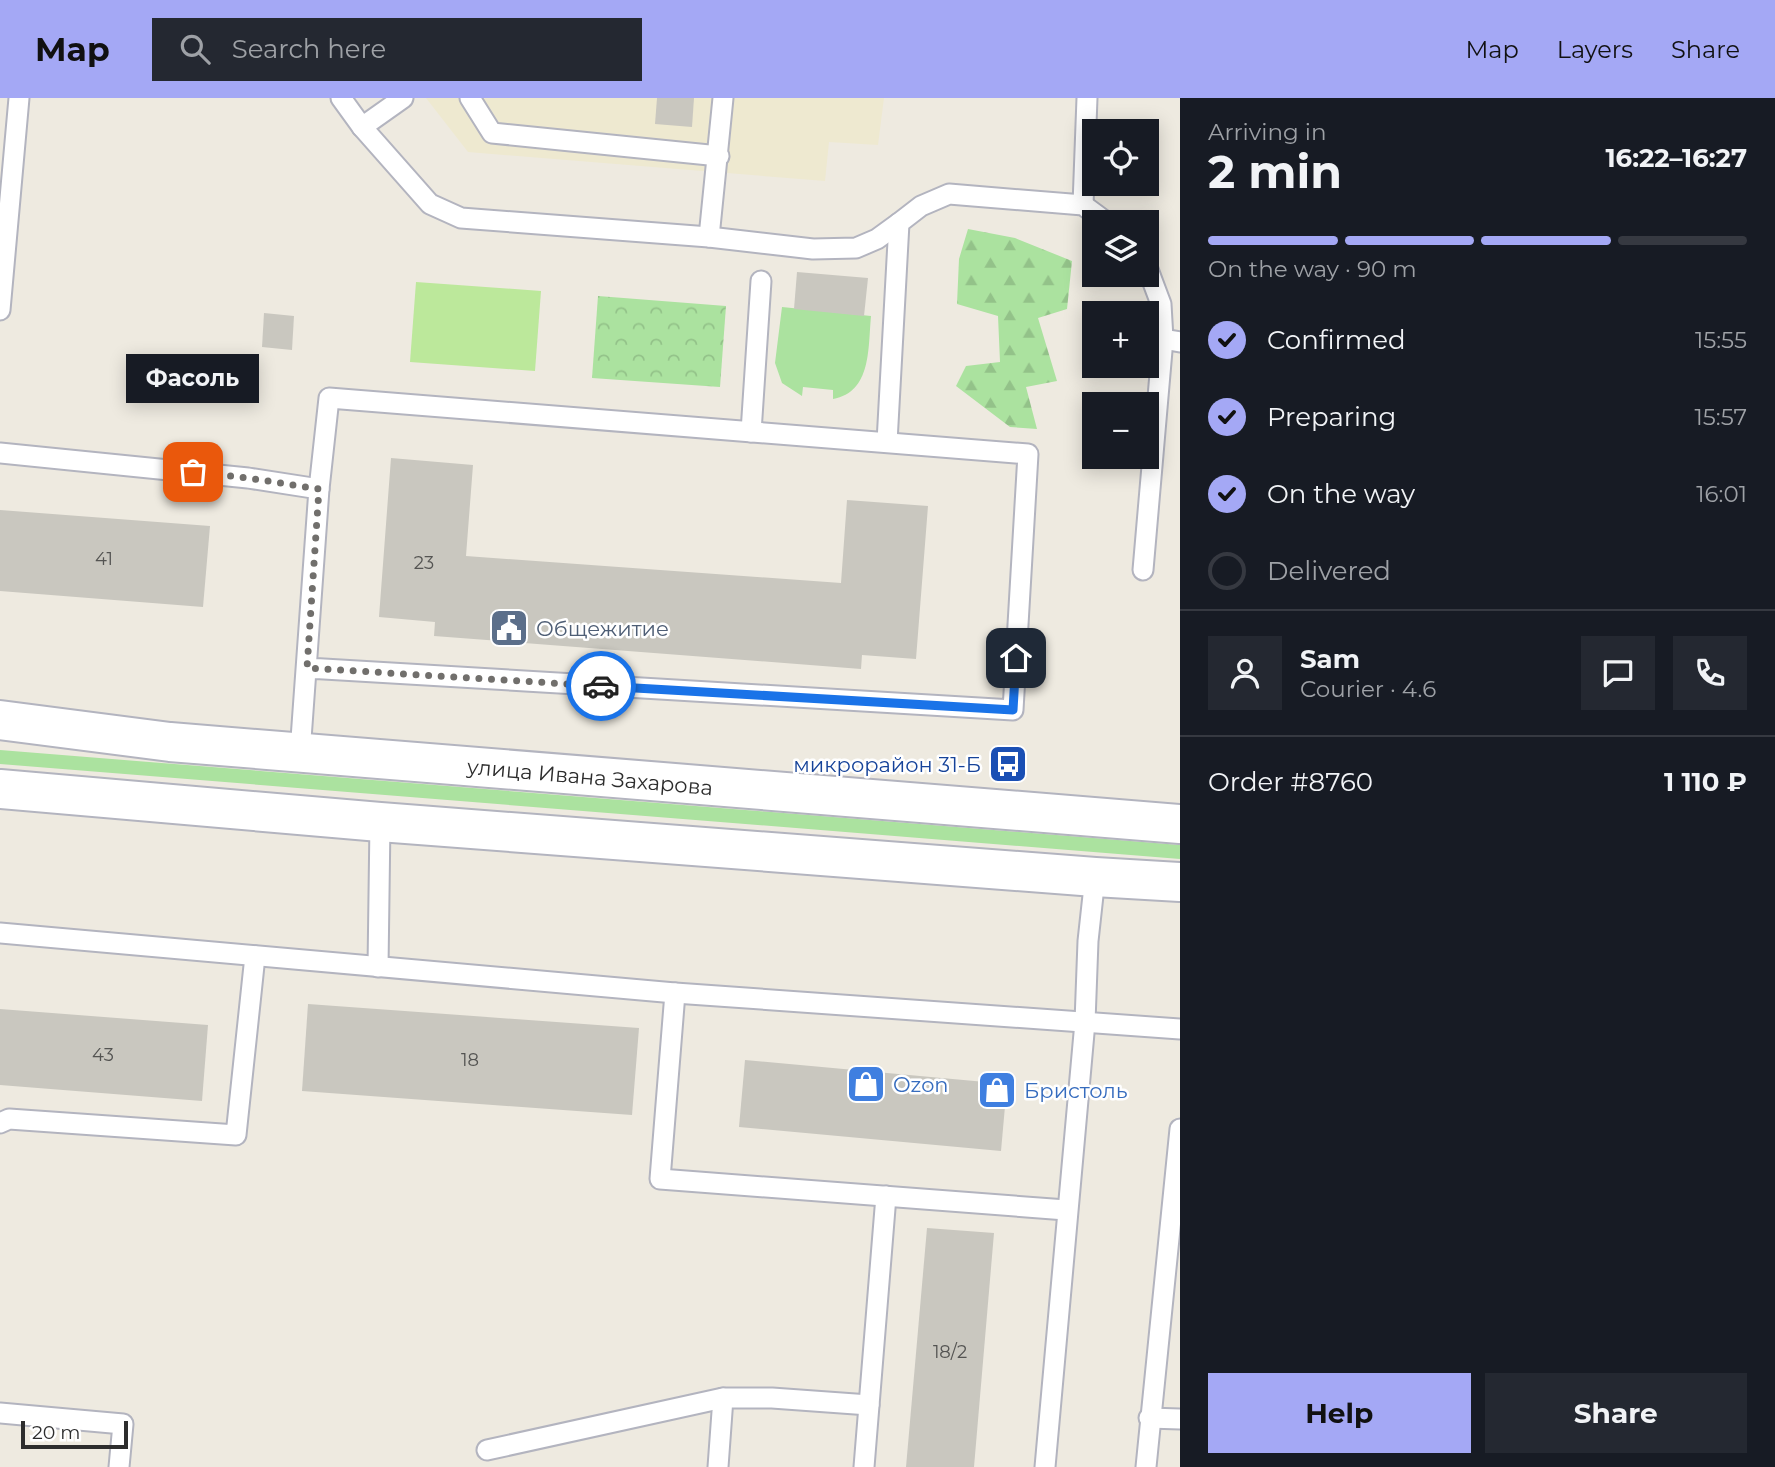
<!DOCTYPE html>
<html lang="en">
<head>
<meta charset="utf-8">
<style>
  body { margin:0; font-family:Montserrat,sans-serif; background:#242831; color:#f1f3f6; height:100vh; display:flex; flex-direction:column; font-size:26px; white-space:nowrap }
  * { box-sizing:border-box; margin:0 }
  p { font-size:23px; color:#9ea1a6 }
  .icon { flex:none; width:38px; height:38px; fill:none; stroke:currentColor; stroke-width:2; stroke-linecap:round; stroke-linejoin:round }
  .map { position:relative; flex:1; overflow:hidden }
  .side { display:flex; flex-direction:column; background:#171b24; width:595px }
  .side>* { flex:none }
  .tools { position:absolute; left:1082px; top:21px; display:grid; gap:14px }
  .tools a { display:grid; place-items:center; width:77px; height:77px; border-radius:0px; background:#171b24; box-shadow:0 4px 18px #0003; font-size:35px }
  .scale { position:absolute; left:21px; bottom:18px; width:107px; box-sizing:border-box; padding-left:7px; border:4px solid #2d2d2d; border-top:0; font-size:19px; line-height:24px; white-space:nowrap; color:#2d2d2d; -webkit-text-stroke:5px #fff; paint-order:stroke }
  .pin { position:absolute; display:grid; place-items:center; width:60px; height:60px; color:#fff; margin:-30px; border-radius:14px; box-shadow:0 4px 10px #0006 }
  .courier { position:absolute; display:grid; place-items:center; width:70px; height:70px; margin:-35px; border:5px solid #1a73e8; border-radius:50%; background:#fff; color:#222; box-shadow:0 2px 9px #0007 }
  .bubble { position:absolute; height:49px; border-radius:0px; background:#171b24; box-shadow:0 4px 18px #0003; font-size:23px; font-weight:700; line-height:49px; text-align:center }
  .headline em { font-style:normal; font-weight:700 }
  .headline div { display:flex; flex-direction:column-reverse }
  .headline { display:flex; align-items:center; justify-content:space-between; height:119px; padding:0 28px }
  h1 { font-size:46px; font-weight:700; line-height:52px }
  .bar { display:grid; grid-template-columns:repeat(4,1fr); gap:10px 7px; align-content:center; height:84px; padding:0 28px }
  .bar i { height:9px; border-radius:5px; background:#363941 }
  .bar .current { background:#a4a8f5 }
  .bar p { grid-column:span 4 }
  .line { display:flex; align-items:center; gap:18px; padding:0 28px; border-top:2px solid #363941 }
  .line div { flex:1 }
  .round { display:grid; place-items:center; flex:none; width:74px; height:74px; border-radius:0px; background:#242831 }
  ol { padding:0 28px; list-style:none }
  li { display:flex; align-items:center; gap:21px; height:77px }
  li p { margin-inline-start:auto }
  li .icon { padding:7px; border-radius:50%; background:#a4a8f5; color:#111; stroke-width:4 }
  li:last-child { color:#9ea1a6 }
  li i { width:38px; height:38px; border:4px solid #363941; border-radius:50% }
  .action { display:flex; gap:14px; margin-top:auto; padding:14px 28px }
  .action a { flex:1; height:80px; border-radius:0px; background:#a4a8f5; color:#111; font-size:28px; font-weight:700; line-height:80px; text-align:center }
  .action a+a { background:#242831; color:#f1f3f6 }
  header { display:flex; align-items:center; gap:42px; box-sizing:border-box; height:98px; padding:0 35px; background:#a4a8f5; color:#111 }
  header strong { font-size:33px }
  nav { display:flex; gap:38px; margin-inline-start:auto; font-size:24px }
  .search { width:490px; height:63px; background:#242831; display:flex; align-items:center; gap:18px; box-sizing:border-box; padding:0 24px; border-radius:0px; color:#9ea1a6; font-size:26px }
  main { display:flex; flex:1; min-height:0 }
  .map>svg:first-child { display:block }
  .education { fill:#eee9d0 }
  .grass { fill:#abe29f }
  .forest { fill:url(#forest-firs) }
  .park { fill:url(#park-crowns) }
  .pitch { fill:#bce89b }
  .building { fill:#c9c7bf }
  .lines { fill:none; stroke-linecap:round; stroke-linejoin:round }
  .service-casing { stroke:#b3b4bf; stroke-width:23 }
  .secondary-casing { stroke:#b3b4bf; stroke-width:42 }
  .service { stroke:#fff; stroke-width:19 }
  .secondary { stroke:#fff; stroke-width:38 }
  .done { stroke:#716f6c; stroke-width:7; stroke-dasharray:0 12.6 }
  .route { stroke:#1a73e8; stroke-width:9 }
  .labels { text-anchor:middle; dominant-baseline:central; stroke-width:5; stroke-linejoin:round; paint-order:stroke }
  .number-label { font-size:18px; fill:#545452 }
  .service-label { font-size:21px; fill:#4e5e75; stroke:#fff; text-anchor:start }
  .transit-label { font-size:21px; fill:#164399; stroke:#fff; text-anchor:end }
  .street-label { font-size:21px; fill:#2d2d2d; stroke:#fff }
  .shop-label { font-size:21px; fill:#366cbe; stroke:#fff; text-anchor:start }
</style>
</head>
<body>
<header>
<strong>Map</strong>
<div class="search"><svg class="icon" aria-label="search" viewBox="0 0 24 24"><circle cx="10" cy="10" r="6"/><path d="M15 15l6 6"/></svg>Search here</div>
<nav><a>Map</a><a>Layers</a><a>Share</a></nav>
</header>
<main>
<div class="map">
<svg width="1180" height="1369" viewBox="0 0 1180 1369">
  <defs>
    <pattern id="forest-firs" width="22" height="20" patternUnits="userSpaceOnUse" patternTransform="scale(1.75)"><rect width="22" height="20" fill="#abe29f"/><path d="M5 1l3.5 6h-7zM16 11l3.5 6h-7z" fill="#93c289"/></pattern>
    <pattern id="park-crowns" width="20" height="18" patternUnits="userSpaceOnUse" patternTransform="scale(1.75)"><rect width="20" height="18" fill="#abe29f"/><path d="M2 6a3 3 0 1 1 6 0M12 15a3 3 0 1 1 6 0" fill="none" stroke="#93c289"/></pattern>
  </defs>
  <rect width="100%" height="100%" fill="#eeeae0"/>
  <path class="education" d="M426,0H884L878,47L829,44L825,83L468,54Z"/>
  <g class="grass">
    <path d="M782,209L871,218C868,249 872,294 833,301V292L803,289L802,298L782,285L775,265Z"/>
    <path d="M0,652L1180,747V761L0,666Z"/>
  </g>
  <path class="forest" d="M968,131L1015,140L1072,163L1067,211L1038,220L1057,283L1026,289L1037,331L1010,329L956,288L966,268L1000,264L998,218L957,206L959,161Z"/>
  <path class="park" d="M598,198L726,208L720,289L592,280Z"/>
  <path class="pitch" d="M416,184L541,193L535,273L410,264Z"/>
  <g class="building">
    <path d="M657,0H694L692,29L655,26Z"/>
    <path d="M797,174L868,180L864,218L794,211Z"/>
    <path d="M264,215L294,218L292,252L262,249Z"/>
    <path d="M391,360L473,367L466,458L841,485L847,402L928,408L916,561L862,557L861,571L434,538L435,524L379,519Z"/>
    <path d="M0,412L210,428L203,509L0,493Z"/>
    <path d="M308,906L639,930L632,1017L302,993Z"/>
    <path d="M0,911L208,927L202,1003L0,987Z"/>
    <path d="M745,962L1007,986L1001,1053L739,1029Z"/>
    <path d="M927,1130L994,1135L974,1369H906Z"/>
  </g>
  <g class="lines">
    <defs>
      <g id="service">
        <path d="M341,0L362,29L430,106L461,120L709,139L813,151L856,150L877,141L899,125"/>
        <path d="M470,0L492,35L719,58"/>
        <path d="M362,29L403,0"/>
        <path d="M1083,107L1087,0"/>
        <path d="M709,139L723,0"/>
        <path d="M1146,166L1161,206L1163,241L1180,244"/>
        <path d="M0,212L19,0"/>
        <path d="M751,334L761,183"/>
        <path d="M887,344L899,125L921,108L949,96L1083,107L1106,124"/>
        <path d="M0,355L248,380L319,391"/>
        <path d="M1143,472L1163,241"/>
        <path d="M300,655L319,391L329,300L1028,356L1013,612L307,570"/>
        <path d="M0,835L675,895L1180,931"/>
        <path d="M378,869L380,724"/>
        <path d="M675,895L660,1081L1066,1112"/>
        <path d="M0,1025L9,1021L236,1037L255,858"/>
        <path d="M0,1315L123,1326L119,1369"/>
        <path d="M1149,1320L1180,1321"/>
        <path d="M487,1352L723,1300"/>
        <path d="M718,1369L723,1300H772L869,1307"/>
        <path d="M864,1369L886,1098"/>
        <path d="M1045,1369L1085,924L1088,843L1095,779"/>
        <path d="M1146,1369L1180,1031"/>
      </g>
      <g id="secondary">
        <path d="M0,622L170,644L1180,726"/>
        <path d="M0,691L380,724L1095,779L1180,784"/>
      </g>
    </defs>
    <use href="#service" class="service-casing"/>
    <use href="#secondary" class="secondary-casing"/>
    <use href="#service" class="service"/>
    <use href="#secondary" class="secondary"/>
  </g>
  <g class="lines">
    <path class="done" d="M193,374L248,380L319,391L307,570L601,588"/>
    <path class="route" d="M601,588L1013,612L1016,560"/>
  </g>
  <defs>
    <symbol id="civic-square" viewBox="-11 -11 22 22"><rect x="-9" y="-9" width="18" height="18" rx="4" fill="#5c6f8a" stroke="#fff"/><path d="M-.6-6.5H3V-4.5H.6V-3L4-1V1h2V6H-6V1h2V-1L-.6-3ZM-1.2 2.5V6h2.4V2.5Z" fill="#fff"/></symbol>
    <symbol id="bus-square" viewBox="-11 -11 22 22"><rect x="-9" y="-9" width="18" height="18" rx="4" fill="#1a4fb4" stroke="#fff"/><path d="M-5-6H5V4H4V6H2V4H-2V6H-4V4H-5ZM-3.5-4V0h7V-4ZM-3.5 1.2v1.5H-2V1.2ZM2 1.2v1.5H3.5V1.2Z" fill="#fff"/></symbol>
    <symbol id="shop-square" viewBox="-11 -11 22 22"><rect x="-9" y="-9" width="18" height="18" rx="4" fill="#3f7fe0" stroke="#fff"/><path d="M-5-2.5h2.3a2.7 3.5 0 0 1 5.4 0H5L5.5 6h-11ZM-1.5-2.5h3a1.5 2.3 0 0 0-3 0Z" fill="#fff"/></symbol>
  </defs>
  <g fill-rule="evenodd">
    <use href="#civic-square" x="487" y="508" width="44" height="44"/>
    <use href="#bus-square" x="986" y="644" width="44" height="44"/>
    <use href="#shop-square" x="844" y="964" width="44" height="44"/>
    <use href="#shop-square" x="975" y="970" width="44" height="44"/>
  </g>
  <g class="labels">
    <g class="number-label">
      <text x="104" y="461">41</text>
      <text x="424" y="465">23</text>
      <text x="103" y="957">43</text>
      <text x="470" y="962">18</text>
      <text x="950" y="1254">18/2</text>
    </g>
    <g class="service-label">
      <text x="536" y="530">Общежитие</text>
    </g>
    <g class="transit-label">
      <text x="981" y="666">микрорайон 31-Б</text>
    </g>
    <g class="street-label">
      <text transform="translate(590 679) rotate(5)">улица Ивана Захарова</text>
    </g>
    <g class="shop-label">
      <text x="893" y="986">Ozon</text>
      <text x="1024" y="992">Бристоль</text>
    </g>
  </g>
</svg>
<div class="tools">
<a><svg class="icon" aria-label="locate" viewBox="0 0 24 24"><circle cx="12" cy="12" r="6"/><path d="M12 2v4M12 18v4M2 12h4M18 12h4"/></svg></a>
<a><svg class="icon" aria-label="layers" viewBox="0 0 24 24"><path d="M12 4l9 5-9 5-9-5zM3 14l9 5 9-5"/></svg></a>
<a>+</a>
<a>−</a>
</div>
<div class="scale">20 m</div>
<div class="pin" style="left:193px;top:374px;background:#ea580c"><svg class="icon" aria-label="bag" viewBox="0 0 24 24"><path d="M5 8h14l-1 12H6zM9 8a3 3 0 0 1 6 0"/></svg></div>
<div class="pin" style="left:1016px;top:560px;background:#1f2937"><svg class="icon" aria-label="home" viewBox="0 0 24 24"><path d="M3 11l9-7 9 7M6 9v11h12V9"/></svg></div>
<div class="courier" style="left:601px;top:588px"><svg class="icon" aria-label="car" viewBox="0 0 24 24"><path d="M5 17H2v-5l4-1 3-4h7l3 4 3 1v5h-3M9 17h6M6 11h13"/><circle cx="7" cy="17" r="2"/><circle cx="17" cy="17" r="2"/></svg></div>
<div class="bubble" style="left:126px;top:256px;width:133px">Фасоль</div>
</div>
<section class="side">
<div class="headline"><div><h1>2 min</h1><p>Arriving in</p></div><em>16:22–16:27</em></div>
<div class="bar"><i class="current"></i><i class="current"></i><i class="current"></i><i></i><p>On the way · 90 m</p></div>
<ol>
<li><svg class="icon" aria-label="check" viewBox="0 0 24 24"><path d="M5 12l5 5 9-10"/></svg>Confirmed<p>15:55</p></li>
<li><svg class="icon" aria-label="check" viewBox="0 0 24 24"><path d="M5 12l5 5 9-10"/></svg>Preparing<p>15:57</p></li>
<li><svg class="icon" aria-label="check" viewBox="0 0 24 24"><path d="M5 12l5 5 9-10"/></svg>On the way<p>16:01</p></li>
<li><i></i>Delivered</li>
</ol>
<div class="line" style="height:126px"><a class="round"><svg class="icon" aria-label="person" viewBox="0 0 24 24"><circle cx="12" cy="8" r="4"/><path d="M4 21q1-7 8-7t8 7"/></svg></a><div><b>Sam</b><p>Courier · 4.6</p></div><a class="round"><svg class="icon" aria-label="chat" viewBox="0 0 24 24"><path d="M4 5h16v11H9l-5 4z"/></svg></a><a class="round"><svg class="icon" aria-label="phone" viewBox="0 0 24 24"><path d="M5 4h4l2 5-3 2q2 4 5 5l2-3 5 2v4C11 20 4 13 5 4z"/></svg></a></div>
<div class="line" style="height:91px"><div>Order #8760</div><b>1 110 ₽</b></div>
<div class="action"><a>Help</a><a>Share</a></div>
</section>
</main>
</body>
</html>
